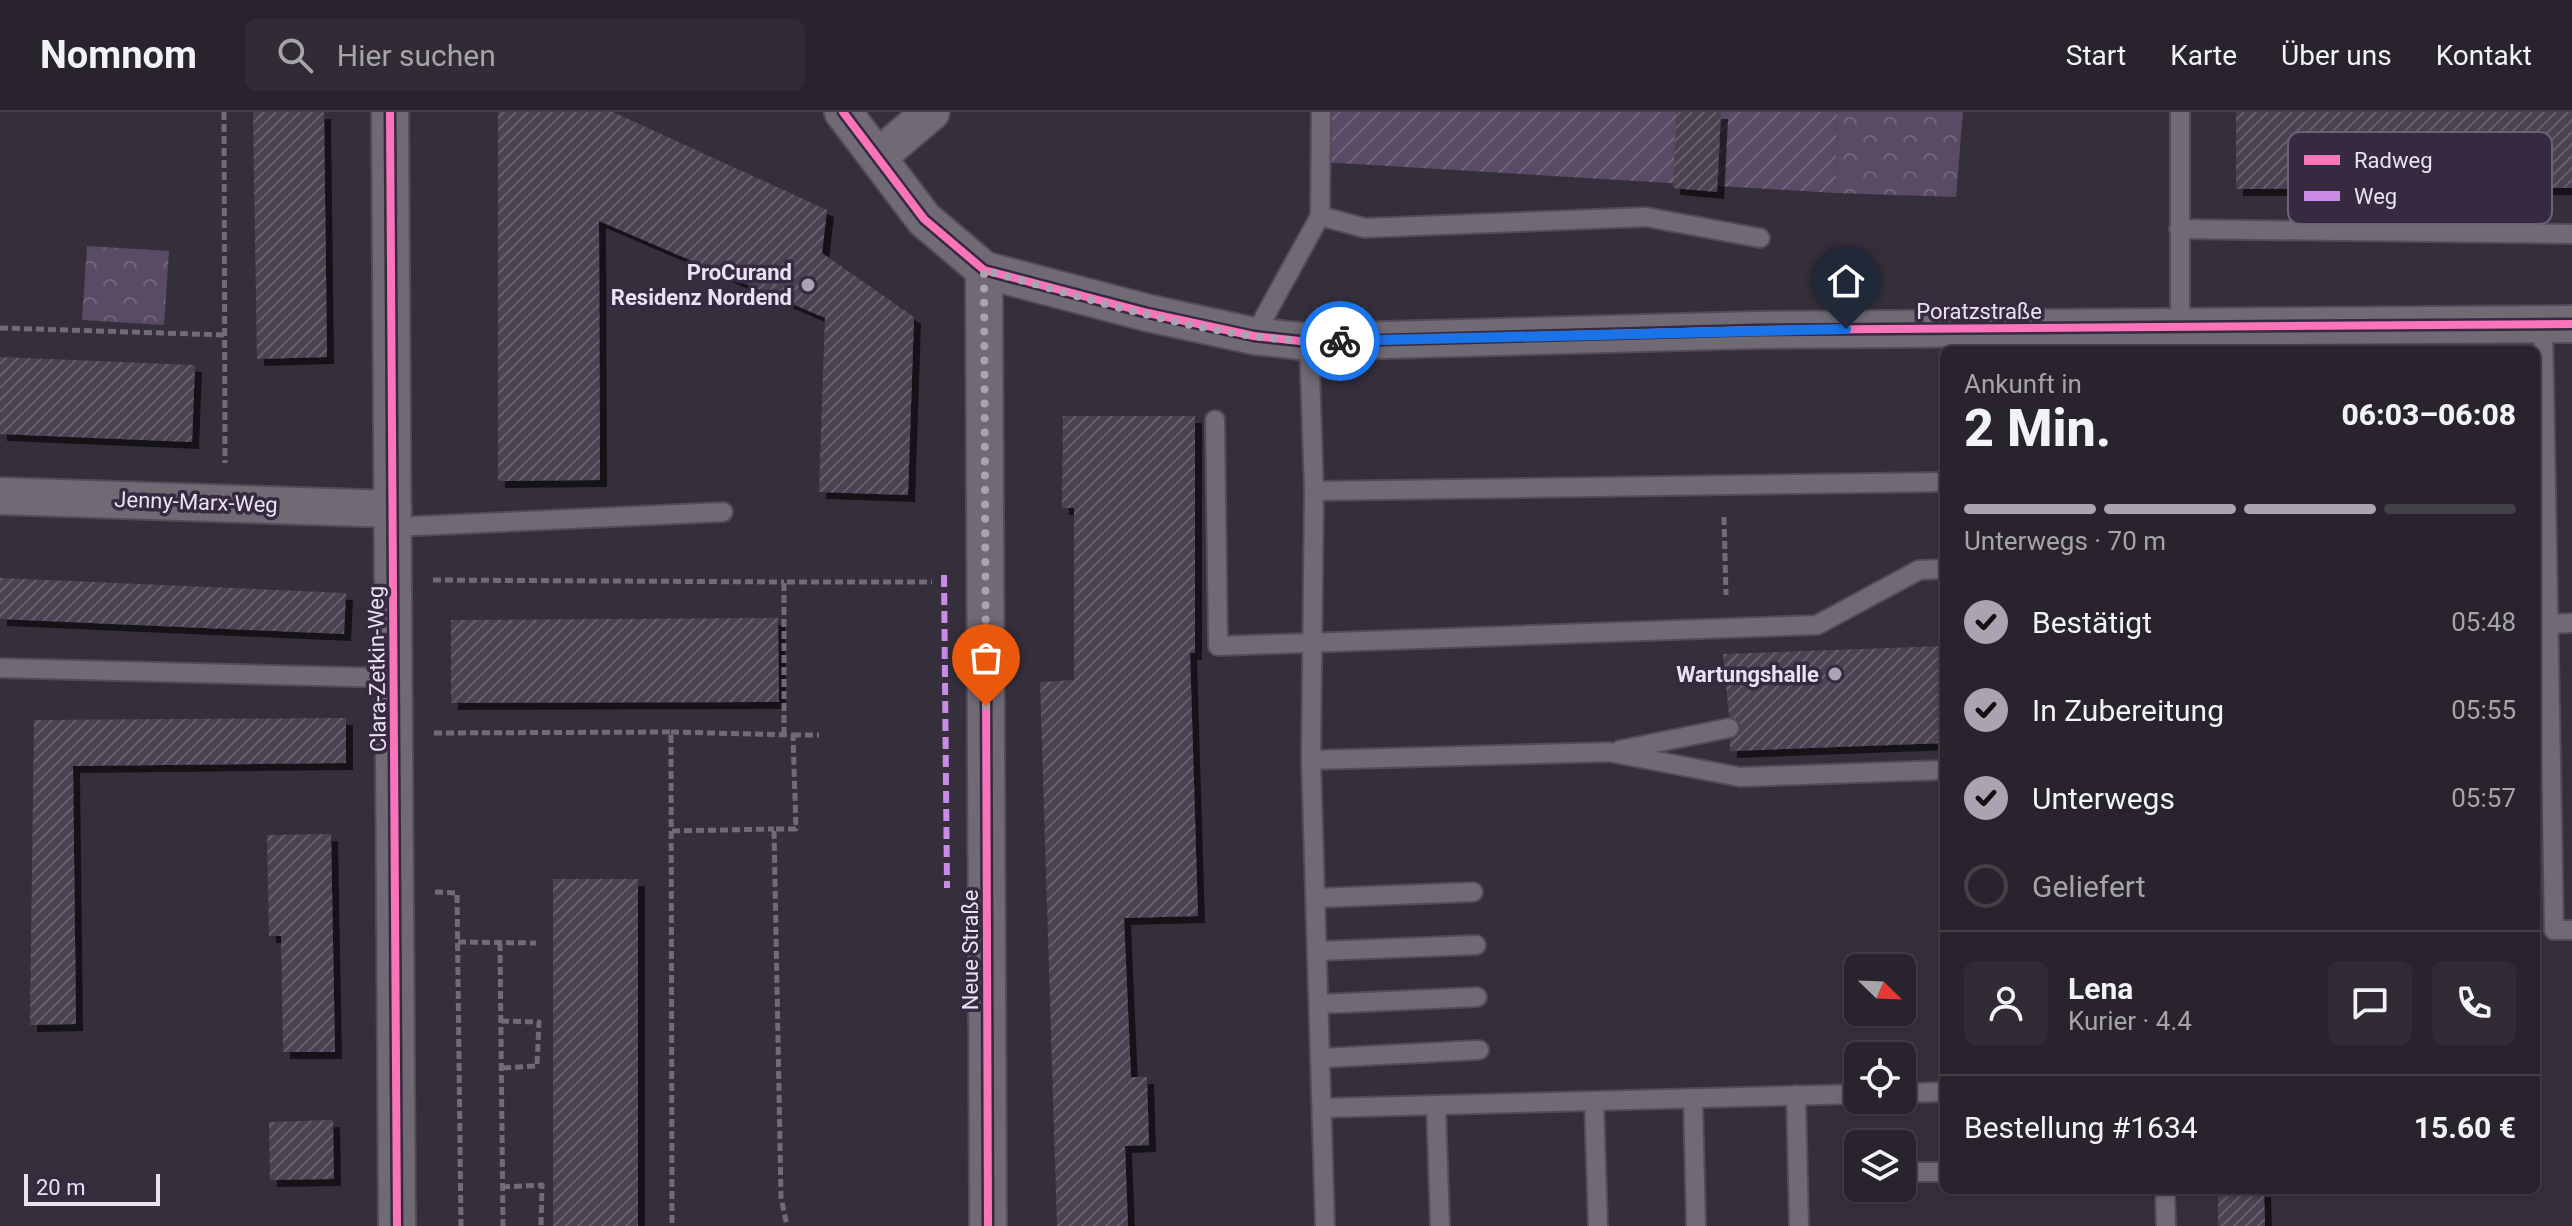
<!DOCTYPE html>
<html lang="de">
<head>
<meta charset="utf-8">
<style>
  body { margin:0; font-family:Roboto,sans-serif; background:#302b34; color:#f1f3f6; height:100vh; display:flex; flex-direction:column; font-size:30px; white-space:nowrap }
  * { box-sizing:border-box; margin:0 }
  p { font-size:26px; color:#a5a4a9 }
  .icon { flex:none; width:44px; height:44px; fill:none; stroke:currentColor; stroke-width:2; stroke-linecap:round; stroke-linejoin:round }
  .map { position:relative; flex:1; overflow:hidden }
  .details { position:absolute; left:1940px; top:234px; width:600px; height:848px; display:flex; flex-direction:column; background:#28232c; border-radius:12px; box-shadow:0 2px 6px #0004,0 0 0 2px #444048 }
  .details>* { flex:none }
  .needle { width:52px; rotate:113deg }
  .tools { position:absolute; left:1844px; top:842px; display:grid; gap:16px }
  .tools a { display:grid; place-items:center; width:72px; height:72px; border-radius:12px; background:#28232c; box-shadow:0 2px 6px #0004,0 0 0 2px #444048; font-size:40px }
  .scale { position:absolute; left:24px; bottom:20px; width:136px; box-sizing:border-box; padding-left:8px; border:4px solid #eae2f0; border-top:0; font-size:22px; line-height:28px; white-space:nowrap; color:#eae2f0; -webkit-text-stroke:6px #362a40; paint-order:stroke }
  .pin { position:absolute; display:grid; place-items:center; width:68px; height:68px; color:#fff; margin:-82px -34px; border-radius:50% 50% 50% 0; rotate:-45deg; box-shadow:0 0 8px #0007 }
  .pin .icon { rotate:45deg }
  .courier { position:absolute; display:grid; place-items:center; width:80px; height:80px; margin:-40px; border:6px solid #1a73e8; border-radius:50%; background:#fff; color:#222; box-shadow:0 2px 10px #0007 }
  .summary em { font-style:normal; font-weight:800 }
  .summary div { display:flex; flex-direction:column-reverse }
  .summary { display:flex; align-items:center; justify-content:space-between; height:136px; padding:0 24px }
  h1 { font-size:52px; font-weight:800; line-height:60px }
  .bar { display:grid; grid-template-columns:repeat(4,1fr); gap:12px 8px; align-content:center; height:96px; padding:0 24px }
  .bar i { height:10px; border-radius:6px; background:#444048 }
  .bar .active { background:#aba3b1 }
  .bar p { grid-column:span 4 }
  .line { display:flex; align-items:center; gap:20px; padding:0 24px; border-top:2px solid #444048 }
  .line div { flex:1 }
  .round { display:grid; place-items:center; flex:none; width:84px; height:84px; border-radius:12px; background:#302b34 }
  ol { padding:0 24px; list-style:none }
  li { display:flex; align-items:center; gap:24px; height:88px }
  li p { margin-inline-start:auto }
  li .icon { padding:8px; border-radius:50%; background:#aba3b1; color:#111; stroke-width:4 }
  li:last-child { color:#a5a4a9 }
  li i { width:44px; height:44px; border:4px solid #444048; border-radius:50% }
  header { display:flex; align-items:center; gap:48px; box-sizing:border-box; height:112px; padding:0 40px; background:#28232c; border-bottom:2px solid #444048 }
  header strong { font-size:38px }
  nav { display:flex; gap:44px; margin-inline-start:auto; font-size:28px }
  .search { width:560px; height:72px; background:#302b34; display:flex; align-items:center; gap:20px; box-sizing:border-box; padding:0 28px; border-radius:12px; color:#a5a4a9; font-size:30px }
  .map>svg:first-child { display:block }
  .forest { fill:url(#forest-crowns) }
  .garden { fill:url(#garden-furrows) }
  .building { fill:url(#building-hatch); filter:url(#shadow) }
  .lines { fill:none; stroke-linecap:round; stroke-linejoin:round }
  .service-casing { stroke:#534c57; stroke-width:22 }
  .minor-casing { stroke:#534c57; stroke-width:40 }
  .path { stroke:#706b75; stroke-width:5; stroke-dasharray:8 4; stroke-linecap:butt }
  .service { stroke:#706a75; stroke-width:18 }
  .minor { stroke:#706a75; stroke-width:36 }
  .quiet { stroke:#ca8be6; stroke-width:6; stroke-dasharray:12 6; stroke-linecap:butt }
  .cycleway-casing { stroke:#362a40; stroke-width:13 }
  .cycleway { stroke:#fb73b8; stroke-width:8 }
  .done { stroke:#aba3b1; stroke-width:8; stroke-dasharray:0 14.4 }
  .route { stroke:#1a73e8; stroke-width:10 }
  .poi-dot { fill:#aba3b1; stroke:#362a40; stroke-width:3 }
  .labels { text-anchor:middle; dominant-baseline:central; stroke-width:7; stroke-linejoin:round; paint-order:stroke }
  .poi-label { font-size:22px; font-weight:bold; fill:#eae2f0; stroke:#362a40; text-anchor:end }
  .street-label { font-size:22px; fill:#eae2f0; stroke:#362a40 }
  .key { fill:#362a40; stroke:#6c6175; stroke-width:2 }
  .key-label { font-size:22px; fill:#eae2f0 }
</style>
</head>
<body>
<header>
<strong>Nomnom</strong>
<div class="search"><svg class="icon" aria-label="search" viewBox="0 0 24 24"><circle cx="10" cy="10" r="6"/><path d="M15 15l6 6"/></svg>Hier suchen</div>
<nav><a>Start</a><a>Karte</a><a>Über uns</a><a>Kontakt</a></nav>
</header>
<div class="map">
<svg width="2572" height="1114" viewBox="0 0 2572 1114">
  <defs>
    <pattern id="forest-crowns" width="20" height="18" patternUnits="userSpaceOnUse" patternTransform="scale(2)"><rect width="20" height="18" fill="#594a65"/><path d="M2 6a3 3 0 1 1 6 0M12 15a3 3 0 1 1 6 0" fill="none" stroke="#71647b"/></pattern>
    <pattern id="garden-furrows" width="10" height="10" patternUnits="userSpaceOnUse" patternTransform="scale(2)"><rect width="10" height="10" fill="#594a65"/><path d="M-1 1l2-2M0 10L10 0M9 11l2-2" fill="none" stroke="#71647b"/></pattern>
    <pattern id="building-hatch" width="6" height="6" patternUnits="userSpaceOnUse" patternTransform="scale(2)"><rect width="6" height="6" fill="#4b4351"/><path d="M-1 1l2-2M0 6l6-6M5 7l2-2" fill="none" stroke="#655e6a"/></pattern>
    <filter id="shadow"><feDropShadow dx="7" dy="7" stdDeviation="0" flood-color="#0009"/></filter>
  </defs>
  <rect width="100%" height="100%" fill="#352f3b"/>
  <g class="forest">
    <path d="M1837,0H1963L1956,85L1835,81Z"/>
    <path d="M87,134L169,139L164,213L82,208Z"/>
  </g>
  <path class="garden" d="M1321,0H1837L1835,81L1321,50Z"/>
  <g class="building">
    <path d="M253,0H324L327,245L257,247Z"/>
    <path d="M498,0H613L827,98L822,141L914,205L908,383L819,380L825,206L599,109L600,368L498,369Z"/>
    <path d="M1676,0H1721L1717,80L1673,76Z"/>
    <path d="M2236,0H2572V76L2236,77Z"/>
    <path d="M0,245L195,253L192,330L0,322Z"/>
    <path d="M1063,304H1195V541H1190L1198,804L1124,806L1131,965H1147L1149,1033L1125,1034L1128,1114H1057L1040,570L1074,568V396H1062Z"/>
    <path d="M0,466L346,481L344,522L0,507Z"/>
    <path d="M778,506L779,590L451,591V508Z"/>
    <path d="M1944,534V631L1730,639V628L1737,624L1741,614L1737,608L1729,604L1723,542Z"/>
    <path d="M346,606V651L73,654L76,912L30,913L34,608Z"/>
    <path d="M331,722L335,940H283L281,824H269L267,723Z"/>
    <rect x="553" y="767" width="85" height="347"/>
    <path d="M333,1008L334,1067L270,1068L269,1010Z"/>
    <path d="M2218,1078H2264L2265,1114H2218Z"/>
  </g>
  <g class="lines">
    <defs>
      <g id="service">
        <path d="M2180,0V215"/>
        <path d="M1320,104L1365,116L1646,105L1760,126"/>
        <path d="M2179,117L2572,122"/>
        <path d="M2543,213L2554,818H2572"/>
        <path d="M1254,224L1320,104L1321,0"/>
        <path d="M1309,230L1314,379L1311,648L1325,1114"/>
        <path d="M1215,308L1218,534L1817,513L1919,458L1944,457"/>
        <path d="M1314,379L1944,370"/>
        <path d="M393,415L723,400"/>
        <path d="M2548,512L2572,511"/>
        <path d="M0,556L395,566"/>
        <path d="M1620,638L1729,616"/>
        <path d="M1311,648L1609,640L1740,665L1944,658"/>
        <path d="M1316,786L1473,780"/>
        <path d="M1318,839L1476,833"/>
        <path d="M1320,892L1477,885"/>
        <path d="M1322,946L1479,938"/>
        <path d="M1902,981L1944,980"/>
        <path d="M1796,983L1799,1114"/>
        <path d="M1693,986L1696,1114"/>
        <path d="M1594,989L1598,1114"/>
        <path d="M1436,993L1440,1114"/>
        <path d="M1322,996L1858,982"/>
        <path d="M1902,1060H1944"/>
        <path d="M2165,1078L2166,1114"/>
      </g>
      <g id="minor">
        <path d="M390,0L397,1114"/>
        <path d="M843,0L924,107L984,158L1148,201L1254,224L1309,230L1756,218L2572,212"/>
        <path d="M878,45L931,0"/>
        <path d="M984,158L988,1114"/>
        <path d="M0,384L393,397"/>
      </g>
    </defs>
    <use href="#service" class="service-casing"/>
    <use href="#minor" class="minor-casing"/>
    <g class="path">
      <path d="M224,0L225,351"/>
      <path d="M0,216L225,223"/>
      <path d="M1724,405L1726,483"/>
      <path d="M433,468L784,470"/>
      <path d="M671,620L793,623L796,717H774L781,1085L787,1114"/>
      <path d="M434,621L671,620L672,1114"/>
      <path d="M784,623V470H932"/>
      <path d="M793,623H819"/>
      <path d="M672,719L774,717"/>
      <path d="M435,780L457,781L461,1114"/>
      <path d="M458,830L536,831"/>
      <path d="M500,831L503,1114"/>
      <path d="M501,909L539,910L537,954L501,956"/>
      <path d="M502,1075L542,1073L541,1114"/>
    </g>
    <use href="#service" class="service"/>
    <use href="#minor" class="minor"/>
    <path class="quiet" d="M944,463L947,776"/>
    <defs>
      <g id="cycleway">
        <path d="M390,0L397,1114"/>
        <path d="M843,0L924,107L984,158L1148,201L1254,224L1309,230L1756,218L2572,212"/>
        <path d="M986,563L988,1114"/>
      </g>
    </defs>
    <use href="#cycleway" class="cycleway-casing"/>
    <use href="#cycleway" class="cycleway"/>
  </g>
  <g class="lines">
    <path class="done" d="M986,594L984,158C1096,188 1224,233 1340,229"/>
    <path class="route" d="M1340,229L1846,217"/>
  </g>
  <g class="poi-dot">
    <circle cx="808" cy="173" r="8"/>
    <circle cx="1835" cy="562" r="8"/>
  </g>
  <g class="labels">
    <g class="poi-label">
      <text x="792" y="160">ProCurand<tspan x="792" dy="25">Residenz Nordend</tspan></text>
      <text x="1819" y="562">Wartungshalle</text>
    </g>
    <g class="street-label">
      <text x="1979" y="199">Poratzstraße</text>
      <text transform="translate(196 390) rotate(2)">Jenny-Marx-Weg</text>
      <text transform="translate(377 557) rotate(-91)">Clara-Zetkin-Weg</text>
      <text transform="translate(970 838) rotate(-90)">Neue Straße</text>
    </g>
  </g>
  <rect x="2288" y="20" width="264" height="92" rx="12" class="key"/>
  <rect x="2304" y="43" width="36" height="10" fill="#fb73b8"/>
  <rect x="2304" y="79" width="36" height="10" fill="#ca8be6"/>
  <g class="key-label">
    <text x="2354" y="56">Radweg</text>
    <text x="2354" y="92">Weg</text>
  </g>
</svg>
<div class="tools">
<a><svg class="needle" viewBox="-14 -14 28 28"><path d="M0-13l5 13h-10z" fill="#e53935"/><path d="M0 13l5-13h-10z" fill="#a5a4a9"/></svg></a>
<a><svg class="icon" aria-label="locate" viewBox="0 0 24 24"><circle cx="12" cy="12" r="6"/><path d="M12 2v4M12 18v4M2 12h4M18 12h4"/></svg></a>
<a><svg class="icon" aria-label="layers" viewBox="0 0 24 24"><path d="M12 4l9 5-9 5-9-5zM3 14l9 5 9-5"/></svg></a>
</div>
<div class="scale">20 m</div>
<div class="pin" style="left:986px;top:594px;background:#ea580c"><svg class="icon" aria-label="bag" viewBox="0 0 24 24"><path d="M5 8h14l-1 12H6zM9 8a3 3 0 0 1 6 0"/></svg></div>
<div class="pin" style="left:1846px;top:217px;background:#1f2937"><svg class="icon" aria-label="home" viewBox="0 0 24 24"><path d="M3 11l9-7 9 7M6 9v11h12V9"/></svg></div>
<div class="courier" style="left:1340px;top:229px"><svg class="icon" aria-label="bike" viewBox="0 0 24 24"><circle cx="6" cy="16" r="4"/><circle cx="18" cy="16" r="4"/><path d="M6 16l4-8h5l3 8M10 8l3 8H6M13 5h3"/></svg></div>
<section class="details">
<div class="summary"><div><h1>2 Min.</h1><p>Ankunft in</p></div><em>06:03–06:08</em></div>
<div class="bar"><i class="active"></i><i class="active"></i><i class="active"></i><i></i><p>Unterwegs · 70 m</p></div>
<ol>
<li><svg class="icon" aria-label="check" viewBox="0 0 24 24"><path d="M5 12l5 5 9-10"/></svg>Bestätigt<p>05:48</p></li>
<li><svg class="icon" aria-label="check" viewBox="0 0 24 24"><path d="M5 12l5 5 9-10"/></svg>In Zubereitung<p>05:55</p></li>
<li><svg class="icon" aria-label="check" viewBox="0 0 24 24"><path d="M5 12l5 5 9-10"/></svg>Unterwegs<p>05:57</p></li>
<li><i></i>Geliefert</li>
</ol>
<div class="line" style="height:144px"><a class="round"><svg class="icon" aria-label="person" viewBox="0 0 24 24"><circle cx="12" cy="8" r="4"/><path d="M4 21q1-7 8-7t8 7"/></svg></a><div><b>Lena</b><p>Kurier · 4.4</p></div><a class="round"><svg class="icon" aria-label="chat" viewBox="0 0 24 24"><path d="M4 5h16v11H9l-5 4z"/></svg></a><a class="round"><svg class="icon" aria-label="phone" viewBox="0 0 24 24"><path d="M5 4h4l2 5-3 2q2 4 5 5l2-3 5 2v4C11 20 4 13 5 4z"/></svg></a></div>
<div class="line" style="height:104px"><div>Bestellung #1634</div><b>15.60 €</b></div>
</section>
</div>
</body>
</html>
